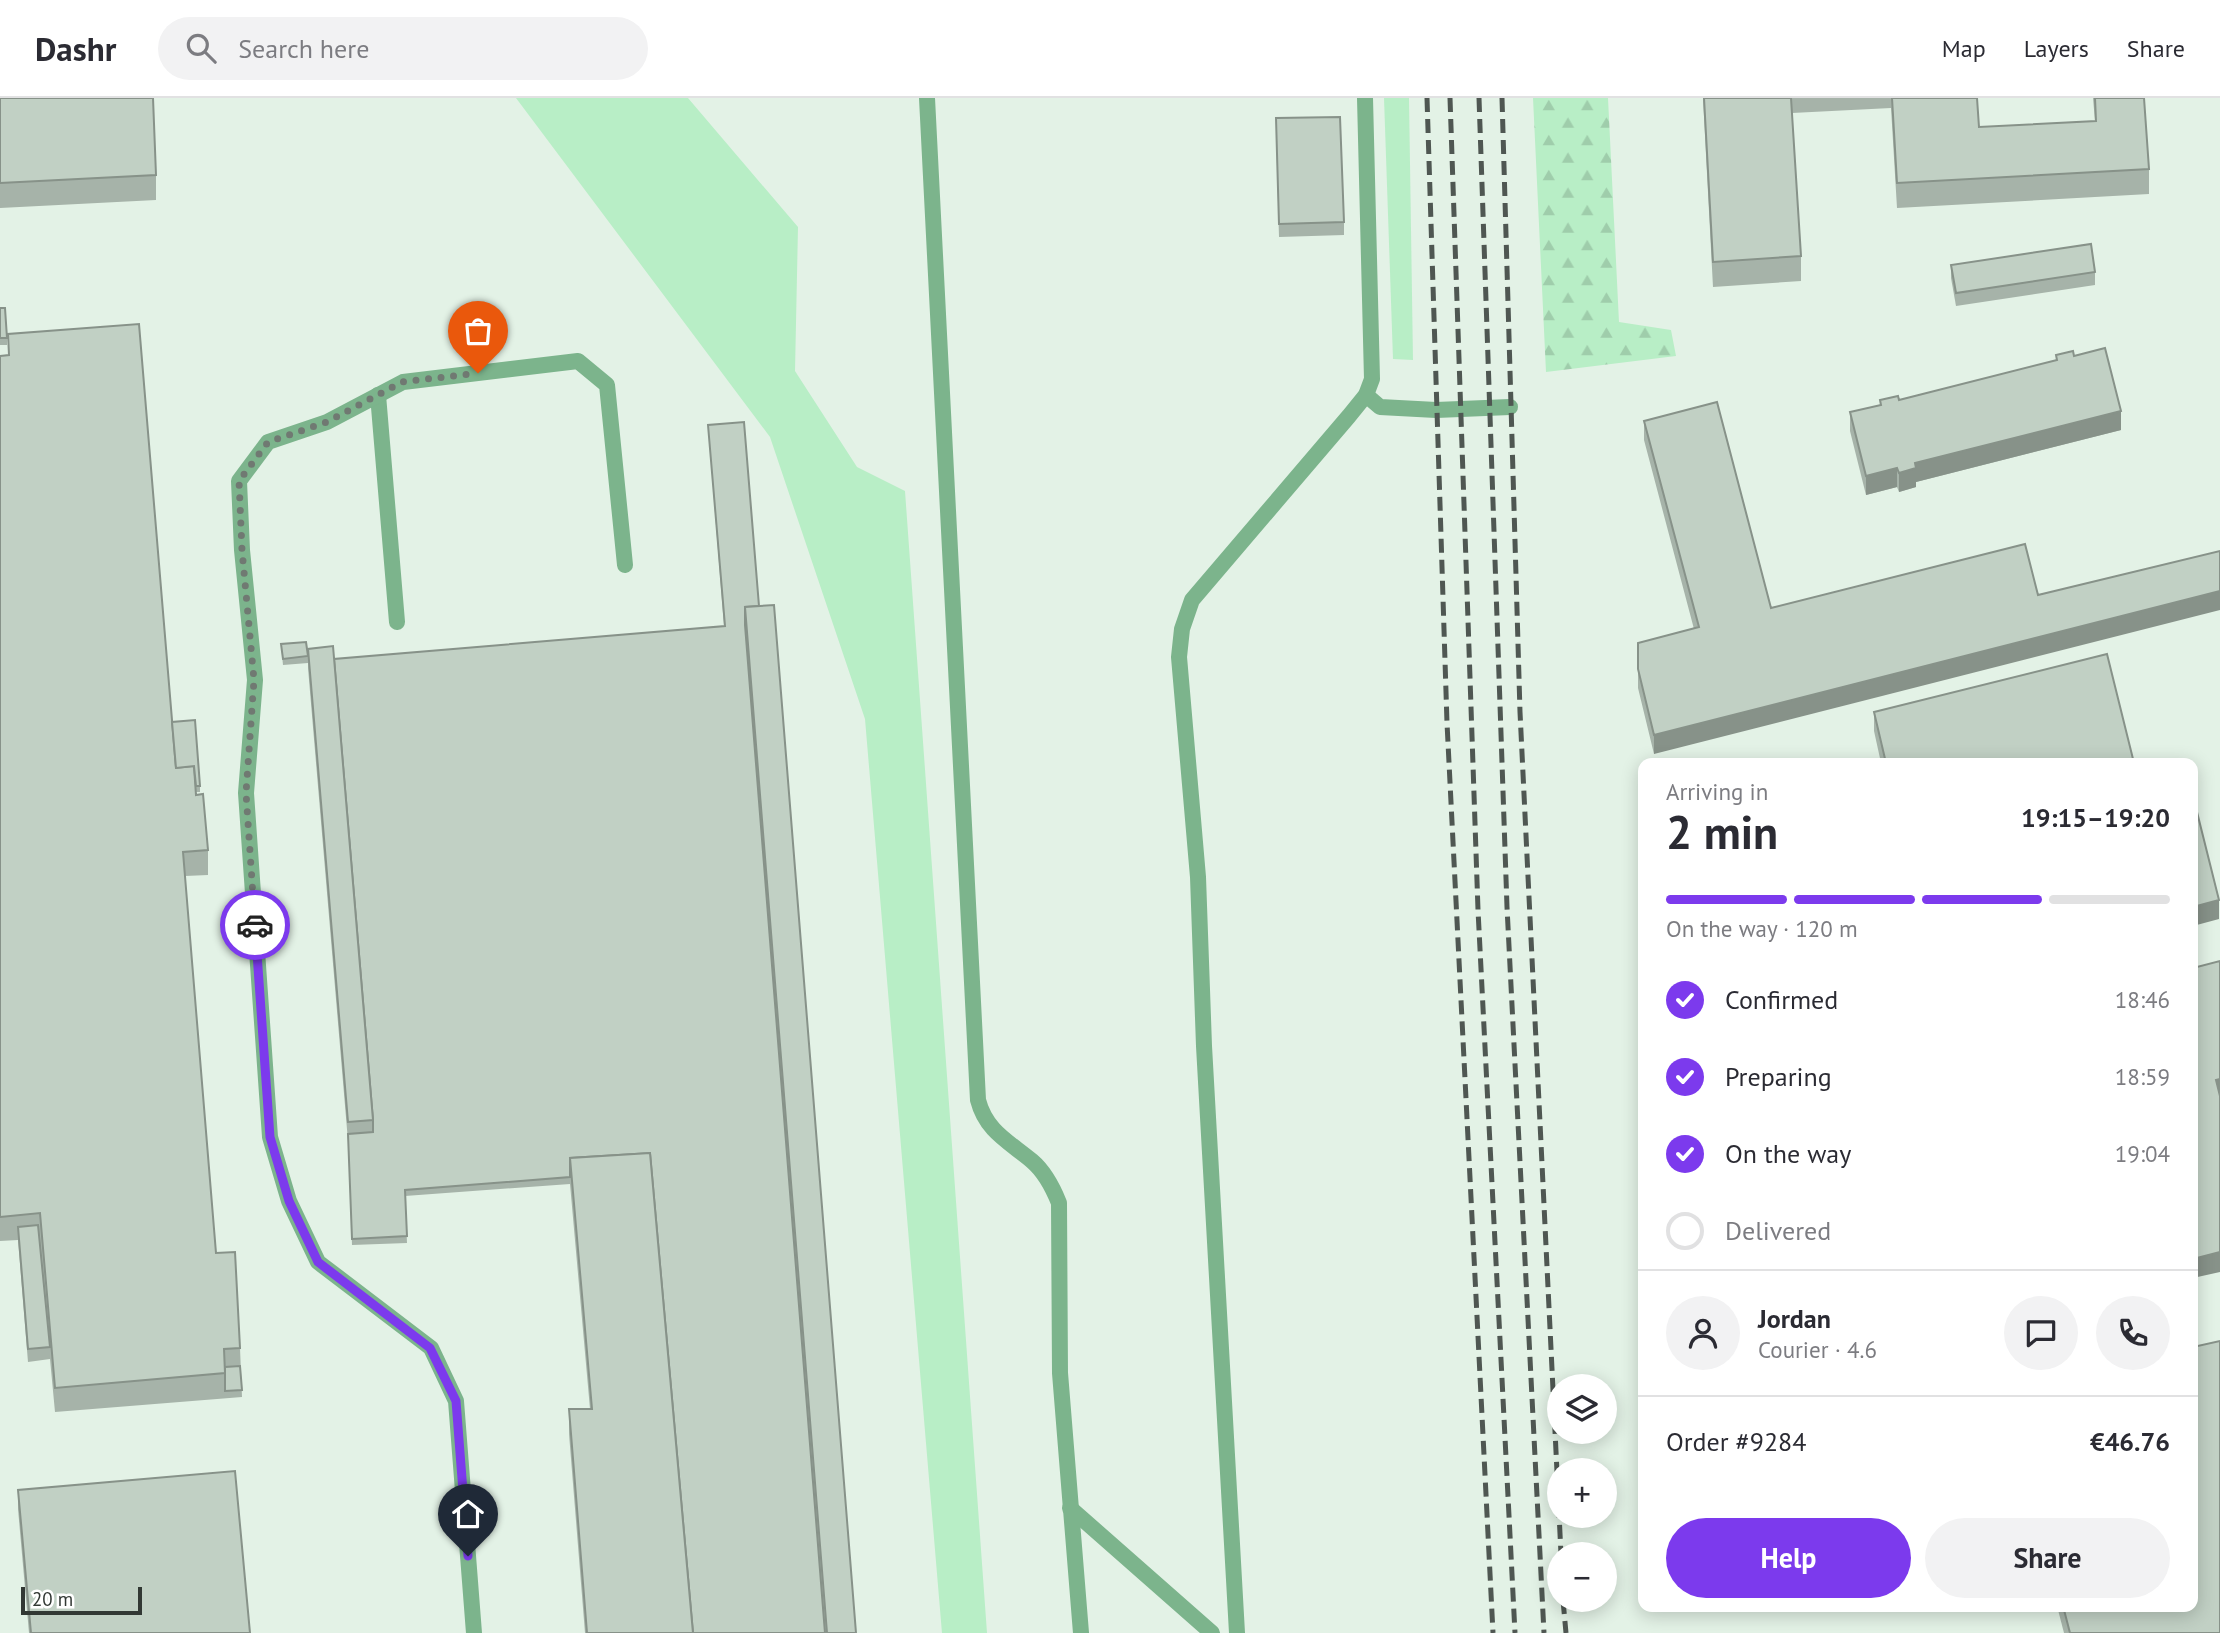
<!DOCTYPE html>
<html lang="en">
<head>
<meta charset="utf-8">
<style>
  body { margin:0; font-family:"PT Sans",sans-serif; background:#f2f2f3; color:#2b2b33; height:100vh; display:flex; flex-direction:column; font-size:26px; white-space:nowrap }
  * { box-sizing:border-box; margin:0 }
  p { font-size:23px; color:#7c7c81 }
  .icon { flex:none; width:38px; height:38px; fill:none; stroke:currentColor; stroke-width:2; stroke-linecap:round; stroke-linejoin:round }
  .map { position:relative; flex:1; overflow:hidden }
  .details { position:absolute; left:1638px; top:660px; width:560px; height:854px; display:flex; flex-direction:column; background:#fff; border-radius:14px; box-shadow:0 4px 18px #0003 }
  .details>* { flex:none }
  .controls { position:absolute; left:1547px; top:1276px; display:grid; gap:14px }
  .controls a { display:grid; place-items:center; width:70px; height:70px; border-radius:50%; background:#fff; box-shadow:0 4px 18px #0003; font-size:35px }
  .scale { position:absolute; left:21px; bottom:18px; width:121px; box-sizing:border-box; padding-left:7px; border:4px solid #323834; border-top:0; font-size:19px; line-height:24px; white-space:nowrap; color:#323834; -webkit-text-stroke:5px #fff; paint-order:stroke }
  .pin { position:absolute; display:grid; place-items:center; width:60px; height:60px; color:#fff; margin:-72px -30px; border-radius:50% 50% 50% 0; rotate:-45deg; box-shadow:0 0 7px #0007 }
  .pin .icon { rotate:45deg }
  .courier { position:absolute; display:grid; place-items:center; width:70px; height:70px; margin:-35px; border:5px solid #7c3aed; border-radius:50%; background:#fff; color:#222; box-shadow:0 2px 9px #0007 }
  .head em { font-style:normal; font-weight:700 }
  .head div { display:flex; flex-direction:column-reverse }
  .head { display:flex; align-items:center; justify-content:space-between; height:119px; padding:0 28px }
  h1 { font-size:46px; font-weight:700; line-height:52px }
  .bar { display:grid; grid-template-columns:repeat(4,1fr); gap:10px 7px; align-content:center; height:84px; padding:0 28px }
  .bar i { height:9px; border-radius:5px; background:#e1e1e2 }
  .bar .selected { background:#7c3aed }
  .bar p { grid-column:span 4 }
  .line { display:flex; align-items:center; gap:18px; padding:0 28px; border-top:2px solid #e1e1e2 }
  .line div { flex:1 }
  .round { display:grid; place-items:center; flex:none; width:74px; height:74px; border-radius:37px; background:#f2f2f3 }
  ol { padding:0 28px; list-style:none }
  li { display:flex; align-items:center; gap:21px; height:77px }
  li p { margin-inline-start:auto }
  li .icon { padding:7px; border-radius:50%; background:#7c3aed; color:#fff; stroke-width:4 }
  li:last-child { color:#7c7c81 }
  li i { width:38px; height:38px; border:4px solid #e1e1e2; border-radius:50% }
  .cta { display:flex; gap:14px; margin-top:auto; padding:14px 28px }
  .cta a { flex:1; height:80px; border-radius:42px; background:#7c3aed; color:#fff; font-size:28px; font-weight:700; line-height:80px; text-align:center }
  .cta a+a { background:#f2f2f3; color:#2b2b33 }
  header { display:flex; align-items:center; gap:42px; box-sizing:border-box; height:98px; padding:0 35px; background:#fff; border-bottom:2px solid #e1e1e2 }
  header strong { font-size:33px }
  nav { display:flex; gap:38px; margin-inline-start:auto; font-size:24px }
  .search { width:490px; height:63px; background:#f2f2f3; display:flex; align-items:center; gap:18px; box-sizing:border-box; padding:0 24px; border-radius:38px; color:#7c7c81; font-size:26px }
  .map>svg:first-child { display:block }
  .green { fill:#b8eec6 }
  .forest { fill:url(#forest-firs) }
  .lines { fill:none; stroke-linecap:round; stroke-linejoin:round }
  .service { stroke:#7cb48c; stroke-width:16 }
  .rail { stroke:#4f5752; stroke-width:5; stroke-dasharray:14 7; stroke-linecap:butt }
  .wall { fill:#a6b3a9 }
  .shaded-wall { fill:#879289 }
  .building { fill:#c1d0c4; stroke:#879289; stroke-width:2 }
  .done { stroke:#707972; stroke-width:7; stroke-dasharray:0 12.6 }
  .route { stroke:#7c3aed; stroke-width:9 }
</style>
</head>
<body>
<header>
<strong>Dashr</strong>
<div class="search"><svg class="icon" aria-label="search" viewBox="0 0 24 24"><circle cx="10" cy="10" r="6"/><path d="M15 15l6 6"/></svg>Search here</div>
<nav><a>Map</a><a>Layers</a><a>Share</a></nav>
</header>
<div class="map">
<svg width="2220" height="1535" viewBox="0 0 2220 1535">
  <defs>
    <pattern id="forest-firs" width="22" height="20" patternUnits="userSpaceOnUse" patternTransform="scale(1.75)"><rect width="22" height="20" fill="#b8eec6"/><path d="M5 1l3.5 6h-7zM16 11l3.5 6h-7z" fill="#9fcdab"/></pattern>
  </defs>
  <rect width="100%" height="100%" fill="#e3f2e6"/>
  <g class="green">
    <path d="M516,0H688L798,129L795,273L857,369L905,393L987,1535H942L865,621L770,339Z"/>
    <path d="M1384,0H1409L1413,262L1393,261Z"/>
  </g>
  <path class="forest" d="M1533,0H1608L1619,224L1671,232L1676,258L1546,274Z"/>
  <g class="lines">
    <g class="service">
      <path d="M927,0L978,1002C986,1033 1008,1043 1032,1063C1045,1074 1053,1090 1059,1105L1060,1275L1081,1535"/>
      <path d="M378,297L397,524"/>
      <path d="M1366,297L1380,309L1436,312L1510,309"/>
      <path d="M1070,1410L1212,1535"/>
      <path d="M474,1535L456,1303L431,1250L318,1164L289,1103L270,1039L246,695L255,582L242,452L239,383L268,344L327,324L403,284L578,263L607,287L625,467"/>
      <path d="M1237,1535L1204,948L1198,779L1179,559L1182,531L1192,502L1349,318L1366,297L1372,281L1365,0"/>
    </g>
    <g class="rail">
      <path d="M1427,0L1447,625L1493,1535"/>
      <path d="M1450,0L1478,812L1515,1535"/>
      <path d="M1479,0L1507,809L1544,1535"/>
      <path d="M1502,0L1520,614L1561,1456"/>
      <path d="M1563,1502L1566,1535"/>
    </g>
  </g>
  <g class="wall">
    <path d="M0,0L156,77V102L0,110Z"/>
    <path d="M1703,0H1977L1979,29L2095,23L2093,0H2144L2149,71V96L1897,110L1891,10L1792,15L1801,158V183L1713,189Z"/>
    <path d="M1276,33L1344,124V137L1279,139Z"/>
    <path d="M1951,167L2095,174V187L1956,208L1951,180Z"/>
    <path d="M0,210L7,240V247H0Z"/>
    <path d="M8,236L200,688V694H196L208,752V777L185,778L216,1155L240,1250L242,1299L55,1314L50,1261L28,1264L18,1142L0,1143V258H8Z"/>
    <path d="M2056,257L2074,258L2121,332L1916,384V389L1899,394L1897,389L1866,397L1850,333V314L1880,307V302H1899L2056,263Z"/>
    <path d="M1644,323L1771,510L1654,656L1638,590V545L1694,531L1644,342Z"/>
    <path d="M708,327L759,508L856,1535H585L569,1336V1311H590L570,1086L405,1098L407,1145L352,1147L348,1043L308,570V551L334,561L724,528Z"/>
    <path d="M281,546L308,558V565L283,567Z"/>
    <path d="M1874,614L2134,665H1881L1874,633Z"/>
    <path d="M18,1392L250,1535H29L18,1411Z"/>
    <path d="M2057,1508H2193L2220,1535H2064Z"/>
  </g>
  <g class="shaded-wall">
    <path d="M2121,313V332L1916,384V389L1899,394V375L1915,365Z"/>
    <path d="M1897,370V389L1866,397V378Z"/>
    <path d="M2220,493V512L1654,656V637Z"/>
    <path d="M2219,802V821L2193,828V809Z"/>
    <path d="M2220,981V1000L2216,982Z"/>
    <path d="M2220,1154V1174L2193,1180V1161Z"/>
  </g>
  <g class="building">
    <path d="M0,0H153L156,77L0,85Z"/>
    <path d="M1704,0H1791L1801,158L1713,164Z"/>
    <path d="M1892,0H1977L1979,29L2096,23L2095,0H2144L2149,71L1897,85Z"/>
    <path d="M1340,19L1344,124L1279,126L1276,20Z"/>
    <path d="M2091,146L2095,174L1956,195L1951,167Z"/>
    <path d="M0,210H5L7,240H0Z"/>
    <path d="M139,226L176,670L194,668L196,697L203,696L208,752L183,754L216,1155L235,1154L240,1250L224,1251L225,1275L55,1290L40,1115L0,1119V258L9,257L8,236Z"/>
    <path d="M2105,250L2121,313L1915,365L1916,370L1899,375L1897,370L1866,378L1850,314L1881,307L1880,302L1898,298L1899,302L2057,262L2056,257L2073,253L2074,258Z"/>
    <path d="M1717,304L1771,510L2025,446L2038,497L2220,453V493L1654,637L1638,571V545L1699,529L1644,323Z"/>
    <path d="M744,324L759,508L745,509V527L825,1535H693L650,1055L570,1060V1079L405,1092L407,1138L352,1141L348,1036L373,1034V1022L334,561L725,528L708,327Z"/>
    <path d="M774,507L856,1535H827L745,509Z"/>
    <path d="M306,544L308,558L283,561L281,546Z"/>
    <path d="M333,548L373,1022L348,1024L308,551Z"/>
    <path d="M2107,556L2134,665H1886L1874,614Z"/>
    <path d="M195,622L200,688H196L194,668L176,670L172,624Z"/>
    <path d="M2197,714L2219,802L2193,809V715Z"/>
    <path d="M2220,863V981L2216,982L2220,998V1154L2193,1161V870Z"/>
    <path d="M650,1055L693,1535H587L569,1311H592L570,1060Z"/>
    <path d="M38,1127L50,1249L28,1251L18,1129Z"/>
    <path d="M2220,1243V1535H2070L2063,1508H2193V1249Z"/>
    <path d="M240,1268L242,1292L225,1293V1269Z"/>
    <path d="M235,1373L250,1535H31L18,1392Z"/>
  </g>
  <g class="lines">
    <path class="done" d="M255,827L246,695L254,582L242,452L239,383L268,344L327,324L402,284L478,275"/>
    <path class="route" d="M255,827L270,1039L289,1103L318,1164L430,1250L456,1303L468,1458"/>
  </g>
</svg>
<div class="controls">
<a><svg class="icon" aria-label="layers" viewBox="0 0 24 24"><path d="M12 4l9 5-9 5-9-5zM3 14l9 5 9-5"/></svg></a>
<a>+</a>
<a>−</a>
</div>
<div class="scale">20 m</div>
<div class="pin" style="left:478px;top:275px;background:#ea580c"><svg class="icon" aria-label="bag" viewBox="0 0 24 24"><path d="M5 8h14l-1 12H6zM9 8a3 3 0 0 1 6 0"/></svg></div>
<div class="pin" style="left:468px;top:1458px;background:#1f2937"><svg class="icon" aria-label="home" viewBox="0 0 24 24"><path d="M3 11l9-7 9 7M6 9v11h12V9"/></svg></div>
<div class="courier" style="left:255px;top:827px"><svg class="icon" aria-label="car" viewBox="0 0 24 24"><path d="M5 17H2v-5l4-1 3-4h7l3 4 3 1v5h-3M9 17h6M6 11h13"/><circle cx="7" cy="17" r="2"/><circle cx="17" cy="17" r="2"/></svg></div>
<section class="details">
<div class="head"><div><h1>2 min</h1><p>Arriving in</p></div><em>19:15–19:20</em></div>
<div class="bar"><i class="selected"></i><i class="selected"></i><i class="selected"></i><i></i><p>On the way · 120 m</p></div>
<ol>
<li><svg class="icon" aria-label="check" viewBox="0 0 24 24"><path d="M5 12l5 5 9-10"/></svg>Confirmed<p>18:46</p></li>
<li><svg class="icon" aria-label="check" viewBox="0 0 24 24"><path d="M5 12l5 5 9-10"/></svg>Preparing<p>18:59</p></li>
<li><svg class="icon" aria-label="check" viewBox="0 0 24 24"><path d="M5 12l5 5 9-10"/></svg>On the way<p>19:04</p></li>
<li><i></i>Delivered</li>
</ol>
<div class="line" style="height:126px"><a class="round"><svg class="icon" aria-label="person" viewBox="0 0 24 24"><circle cx="12" cy="8" r="4"/><path d="M4 21q1-7 8-7t8 7"/></svg></a><div><b>Jordan</b><p>Courier · 4.6</p></div><a class="round"><svg class="icon" aria-label="chat" viewBox="0 0 24 24"><path d="M4 5h16v11H9l-5 4z"/></svg></a><a class="round"><svg class="icon" aria-label="phone" viewBox="0 0 24 24"><path d="M5 4h4l2 5-3 2q2 4 5 5l2-3 5 2v4C11 20 4 13 5 4z"/></svg></a></div>
<div class="line" style="height:91px"><div>Order #9284</div><b>€46.76</b></div>
<div class="cta"><a>Help</a><a>Share</a></div>
</section>
</div>
</body>
</html>
